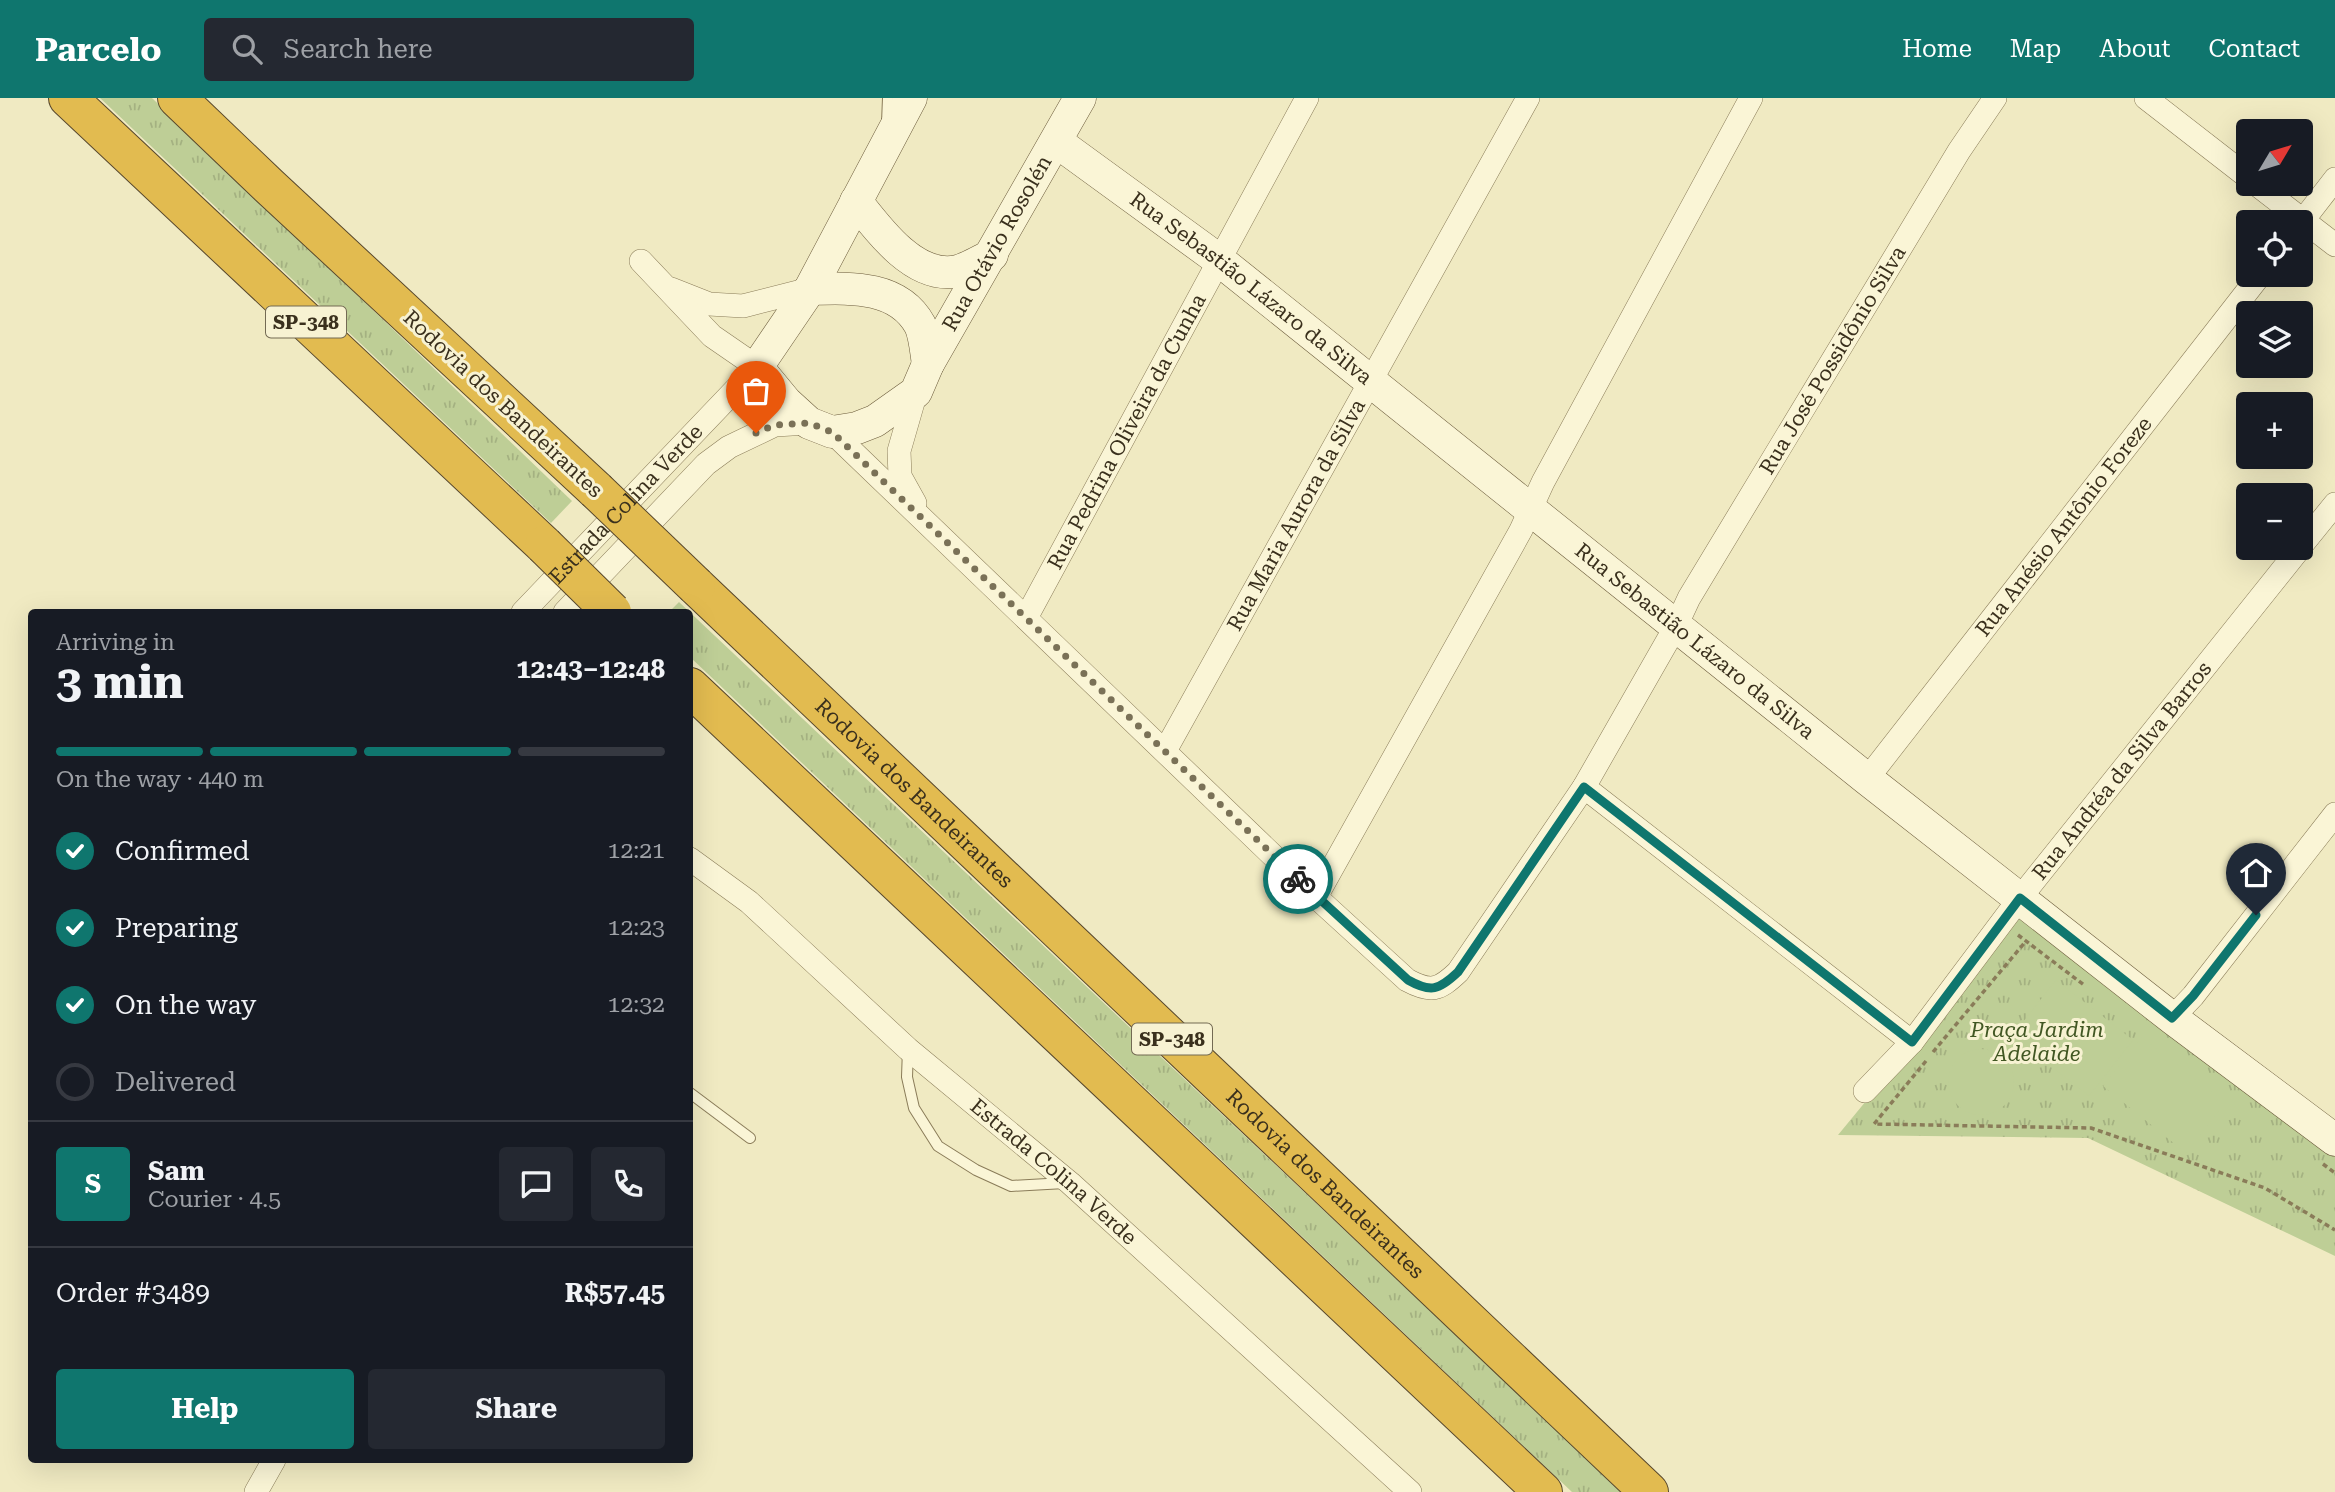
<!DOCTYPE html>
<html lang="en">
<head>
<meta charset="utf-8">
<style>
  body { margin:0; font-family:"Roboto Serif",serif; background:#242831; color:#f1f3f6; height:100vh; display:flex; flex-direction:column; font-size:26px; white-space:nowrap }
  * { box-sizing:border-box; margin:0 }
  p { font-size:23px; color:#9ea1a6 }
  .icon { flex:none; width:38px; height:38px; fill:none; stroke:currentColor; stroke-width:2; stroke-linecap:round; stroke-linejoin:round }
  .map { position:relative; flex:1; overflow:hidden }
  .drawer { position:absolute; left:28px; top:511px; width:665px; height:854px; display:flex; flex-direction:column; background:#171b24; border-radius:7px; box-shadow:0 7px 28px #0002 }
  .drawer>* { flex:none }
  .needle { width:46px; rotate:52deg }
  .fabs { position:absolute; left:2236px; top:21px; display:grid; gap:14px }
  .fabs a { display:grid; place-items:center; width:77px; height:77px; border-radius:7px; background:#171b24; box-shadow:0 7px 28px #0002; font-size:35px }
  .pin { position:absolute; display:grid; place-items:center; width:60px; height:60px; color:#fff; margin:-72px -30px; border-radius:50% 50% 50% 0; rotate:-45deg; box-shadow:0 0 7px #0007 }
  .pin .icon { rotate:45deg }
  .courier { position:absolute; display:grid; place-items:center; width:70px; height:70px; margin:-35px; border:5px solid #0f766e; border-radius:50%; background:#fff; color:#222; box-shadow:0 2px 9px #0007 }
  .summary em { font-style:normal; font-weight:700 }
  .summary div { display:flex; flex-direction:column-reverse }
  .summary { display:flex; align-items:center; justify-content:space-between; height:119px; padding:0 28px }
  h1 { font-size:46px; font-weight:700; line-height:52px }
  .bar { display:grid; grid-template-columns:repeat(4,1fr); gap:10px 7px; align-content:center; height:84px; padding:0 28px }
  .bar i { height:9px; border-radius:5px; background:#363941 }
  .bar .active { background:#0f766e }
  .bar p { grid-column:span 4 }
  .line { display:flex; align-items:center; gap:18px; padding:0 28px; border-top:2px solid #363941 }
  .line div { flex:1 }
  .round { display:grid; place-items:center; flex:none; width:74px; height:74px; border-radius:7px; background:#242831 }
  ol { padding:0 28px; list-style:none }
  li { display:flex; align-items:center; gap:21px; height:77px }
  li p { margin-inline-start:auto }
  li .icon { padding:7px; border-radius:50%; background:#0f766e; color:#fff; stroke-width:4 }
  li:last-child { color:#9ea1a6 }
  li i { width:38px; height:38px; border:4px solid #363941; border-radius:50% }
  .action { display:flex; gap:14px; margin-top:auto; padding:14px 28px }
  .action a { flex:1; height:80px; border-radius:7px; background:#0f766e; color:#fff; font-size:28px; font-weight:700; line-height:80px; text-align:center }
  .action a+a { background:#242831; color:#f1f3f6 }
  header { display:flex; align-items:center; gap:42px; box-sizing:border-box; height:98px; padding:0 35px; background:#0f766e; color:#fff }
  header strong { font-size:33px }
  nav { display:flex; gap:38px; margin-inline-start:auto; font-size:24px }
  .search { width:490px; height:63px; background:#242831; display:flex; align-items:center; gap:18px; box-sizing:border-box; padding:0 24px; border-radius:7px; color:#9ea1a6; font-size:26px }
  .map>svg:first-child { display:block }
  .grass { fill:url(#grass-tufts) }
  .garden { fill:#bece96 }
  .lines { fill:none; stroke-linecap:round; stroke-linejoin:round }
  .lane-casing { stroke:#8a7c59; stroke-width:12 }
  .street-casing { stroke:#8a7c59; stroke-width:24 }
  .secondary-casing { stroke:#6c5c3c; stroke-width:33 }
  .highway-casing { stroke:#58482d; stroke-width:40 }
  .path { stroke:#8a7c59; stroke-width:3.5; stroke-dasharray:5 3.5; stroke-linecap:butt }
  .lane { stroke:#faf5d6; stroke-width:10 }
  .street { stroke:#faf5d6; stroke-width:23 }
  .secondary { stroke:#faf5d6; stroke-width:32 }
  .highway { stroke:#e2bb50; stroke-width:38 }
  .highway-bridge-casing { stroke:#58482d; stroke-width:40; stroke-linecap:butt }
  .highway-bridge { stroke:#e2bb50; stroke-width:38 }
  .done { stroke:#7a7157; stroke-width:7; stroke-dasharray:0 12.6 }
  .route { stroke:#0f766e; stroke-width:9 }
  .labels { text-anchor:middle; dominant-baseline:central; stroke-width:6; stroke-linejoin:round; paint-order:stroke }
  .shield { fill:#f7f2d2; stroke:#736a53; stroke-width:2 }
  .shield-label { font-size:19px; font-weight:bold; fill:#3a301d }
  .street-label { font-size:21px; fill:#3a301d; stroke:#f7f2d2 }
  .park-label { font-size:21px; font-style:italic; fill:#415723; stroke:#f7f2d2 }
</style>
</head>
<body>
<header>
<strong>Parcelo</strong>
<div class="search"><svg class="icon" aria-label="search" viewBox="0 0 24 24"><circle cx="10" cy="10" r="6"/><path d="M15 15l6 6"/></svg>Search here</div>
<nav><a>Home</a><a>Map</a><a>About</a><a>Contact</a></nav>
</header>
<div class="map">
<svg width="2335" height="1394" viewBox="0 0 2335 1394">
  <defs>
    <pattern id="grass-tufts" width="24" height="20" patternUnits="userSpaceOnUse" patternTransform="scale(1.75)"><rect width="24" height="20" fill="#bece96"/><path d="M3 7l-1-3M5 7V3M7 7l1-3M15 17l-1-3M17 17v-4M19 17l1-3" fill="none" stroke="#a4b181"/></pattern>
  </defs>
  <rect width="100%" height="100%" fill="#f0eac2"/>
  <g class="grass">
    <path d="M100,0H152L572,403L551,425Z"/>
    <path d="M679,504L1622,1394H1572L690,559V514H669Z"/>
    <path d="M2023,819L2335,1053V1158L2088,1040L1838,1037L2016,821Z"/>
  </g>
  <g class="garden">
    <path d="M2056,882L2133,942L2089,998L2012,938Z"/>
    <path d="M2142,939L2225,1005L2186,1055L2103,988Z"/>
    <circle cx="1981" cy="984" r="33"/>
  </g>
  <g class="lines">
    <defs>
      <g id="lane">
        <path d="M887,25L888,0"/>
        <path d="M908,951L907,979L914,1010L938,1048L976,1072L1011,1088L1065,1085"/>
        <path d="M690,995L750,1040"/>
      </g>
      <g id="street">
        <path d="M2146,0L2249,80"/>
        <path d="M2256,86L2335,147"/>
        <path d="M2301,125L2335,81"/>
        <path d="M671,191L709,206L743,208L810,191"/>
        <path id="s1" d="M832,334L1316,799L1407,882C1431,895 1439,892 1458,874L1584,689L1676,528L1689,500L1959,53L1995,0"/>
        <path d="M915,405L900,378L899,353L916,294"/>
        <path d="M2301,448L2335,406"/>
        <path id="s2" d="M523,514L757,269L712,238L641,163"/>
        <path d="M565,514L706,366L729,349L775,327L809,325"/>
        <path id="s3" d="M1026,520L1307,0"/>
        <path id="s4" d="M1165,653L1528,0"/>
        <path id="s5" d="M1867,681L2260,177"/>
        <path d="M1584,689L1912,944"/>
        <path id="s6" d="M690,761L749,804L908,951L1070,1085L1410,1394"/>
        <path d="M1316,799L1521,432L1543,384L1751,0"/>
        <path d="M2172,920L2193,898L2335,716"/>
        <path id="s7" d="M1865,993L1912,944L2020,800L2300,450"/>
        <path d="M256,1394L274,1362"/>
      </g>
      <g id="secondary">
        <path id="s8" d="M911,0L810,191L757,269L786,304L809,325L832,334L857,330L875,323L916,294L928,266L1080,0"/>
        <path id="s9" d="M1057,44L1219,162L1867,681L2172,920L2335,1042"/>
        <path d="M856,103C878,131 912,178 952,174C965,173 981,162 992,157"/>
        <path d="M810,191C850,190 898,187 920,227C925,238 926,254 928,266"/>
      </g>
      <g id="highway">
        <path d="M68,0L544,447"/>
        <path d="M177,0L269,88L596,392"/>
        <path id="s10" d="M696,488L1649,1394"/>
        <path d="M690,589L1543,1394"/>
      </g>
    </defs>
    <use href="#lane" class="lane-casing"/>
    <use href="#street" class="street-casing"/>
    <use href="#secondary" class="secondary-casing"/>
    <use href="#highway" class="highway-casing"/>
    <g class="path">
      <path d="M2018,837L2084,887"/>
      <path d="M1933,954L2026,843"/>
      <path d="M1926,963L1874,1026L2091,1030L2265,1090L2335,1132"/>
      <path d="M2323,1066L2335,1075"/>
    </g>
    <use href="#lane" class="lane"/>
    <use href="#street" class="street"/>
    <use href="#secondary" class="secondary"/>
    <use href="#highway" class="highway"/>
    <defs>
      <g id="highway-bridge">
        <path d="M596,392L696,488"/>
        <path d="M544,447L612,514"/>
      </g>
    </defs>
    <use href="#highway-bridge" class="highway-bridge-casing"/>
    <use href="#highway-bridge" class="highway-bridge"/>
  </g>
  <g class="lines">
    <path class="done" d="M756,335L775,327L809,325L832,334L1298,781"/>
    <path class="route" d="M1298,781L1408,882C1431,895 1439,892 1458,874L1584,689L1912,944L2020,800L2172,920L2193,898L2256,817"/>
  </g>
  <g class="labels">
    <g class="shield">
      <rect x="266" y="208.5" width="80" height="31" rx="5"/>
      <rect x="1132" y="925.5" width="80" height="31" rx="5"/>
    </g>
    <g class="shield-label">
      <text x="306" y="224">SP-348</text>
      <text x="1172" y="941">SP-348</text>
    </g>
    <g class="street-label">
      <text stroke="none"><textPath href="#s8" startOffset="676">Rua Otávio Rosolén</textPath></text>
      <text stroke="none"><textPath href="#s9" startOffset="243">Rua Sebastião Lázaro da Silva</textPath></text>
      <text stroke="none"><textPath href="#s1" startOffset="1570">Rua José Possidônio Silva</textPath></text>
      <text transform="translate(503 306) rotate(43)">Rodovia dos Bandeirantes</text>
      <text stroke="none"><textPath href="#s3" startOffset="212">Rua Pedrina Oliveira da Cunha</textPath></text>
      <text stroke="none"><textPath href="#s2" startOffset="149">Estrada Colina Verde</textPath></text>
      <text stroke="none"><textPath href="#s4" startOffset="270">Rua Maria Aurora da Silva</textPath></text>
      <text stroke="none"><textPath href="#s5" startOffset="320">Rua Anésio Antônio Foreze</textPath></text>
      <text stroke="none"><textPath href="#s9" startOffset="810">Rua Sebastião Lázaro da Silva</textPath></text>
      <text stroke="none"><textPath href="#s7" startOffset="411">Rua Andréa da Silva Barros</textPath></text>
      <text stroke="none"><textPath href="#s10" startOffset="301">Rodovia dos Bandeirantes</textPath></text>
      <text stroke="none"><textPath href="#s6" startOffset="480">Estrada Colina Verde</textPath></text>
      <text stroke="none"><textPath href="#s10" startOffset="868">Rodovia dos Bandeirantes</textPath></text>
    </g>
    <g class="park-label">
      <text x="2037" y="932">Praça Jardim<tspan x="2037" dy="24">Adelaide</tspan></text>
    </g>
  </g>
</svg>
<div class="fabs">
<a><svg class="needle" viewBox="-14 -14 28 28"><path d="M0-13l5 13h-10z" fill="#e53935"/><path d="M0 13l5-13h-10z" fill="#9ea1a6"/></svg></a>
<a><svg class="icon" aria-label="locate" viewBox="0 0 24 24"><circle cx="12" cy="12" r="6"/><path d="M12 2v4M12 18v4M2 12h4M18 12h4"/></svg></a>
<a><svg class="icon" aria-label="layers" viewBox="0 0 24 24"><path d="M12 4l9 5-9 5-9-5zM3 14l9 5 9-5"/></svg></a>
<a>+</a>
<a>−</a>
</div>
<div class="pin" style="left:756px;top:335px;background:#ea580c"><svg class="icon" aria-label="bag" viewBox="0 0 24 24"><path d="M5 8h14l-1 12H6zM9 8a3 3 0 0 1 6 0"/></svg></div>
<div class="pin" style="left:2256px;top:817px;background:#1f2937"><svg class="icon" aria-label="home" viewBox="0 0 24 24"><path d="M3 11l9-7 9 7M6 9v11h12V9"/></svg></div>
<div class="courier" style="left:1298px;top:781px"><svg class="icon" aria-label="bike" viewBox="0 0 24 24"><circle cx="6" cy="16" r="4"/><circle cx="18" cy="16" r="4"/><path d="M6 16l4-8h5l3 8M10 8l3 8H6M13 5h3"/></svg></div>
<section class="drawer">
<div class="summary"><div><h1>3 min</h1><p>Arriving in</p></div><em>12:43–12:48</em></div>
<div class="bar"><i class="active"></i><i class="active"></i><i class="active"></i><i></i><p>On the way · 440 m</p></div>
<ol>
<li><svg class="icon" aria-label="check" viewBox="0 0 24 24"><path d="M5 12l5 5 9-10"/></svg>Confirmed<p>12:21</p></li>
<li><svg class="icon" aria-label="check" viewBox="0 0 24 24"><path d="M5 12l5 5 9-10"/></svg>Preparing<p>12:23</p></li>
<li><svg class="icon" aria-label="check" viewBox="0 0 24 24"><path d="M5 12l5 5 9-10"/></svg>On the way<p>12:32</p></li>
<li><i></i>Delivered</li>
</ol>
<div class="line" style="height:126px"><b class="round" style="background:#0f766e;color:#fff">S</b><div><b>Sam</b><p>Courier · 4.5</p></div><a class="round"><svg class="icon" aria-label="chat" viewBox="0 0 24 24"><path d="M4 5h16v11H9l-5 4z"/></svg></a><a class="round"><svg class="icon" aria-label="phone" viewBox="0 0 24 24"><path d="M5 4h4l2 5-3 2q2 4 5 5l2-3 5 2v4C11 20 4 13 5 4z"/></svg></a></div>
<div class="line" style="height:91px"><div>Order #3489</div><b>R$57.45</b></div>
<div class="action"><a>Help</a><a>Share</a></div>
</section>
</div>
</body>
</html>
